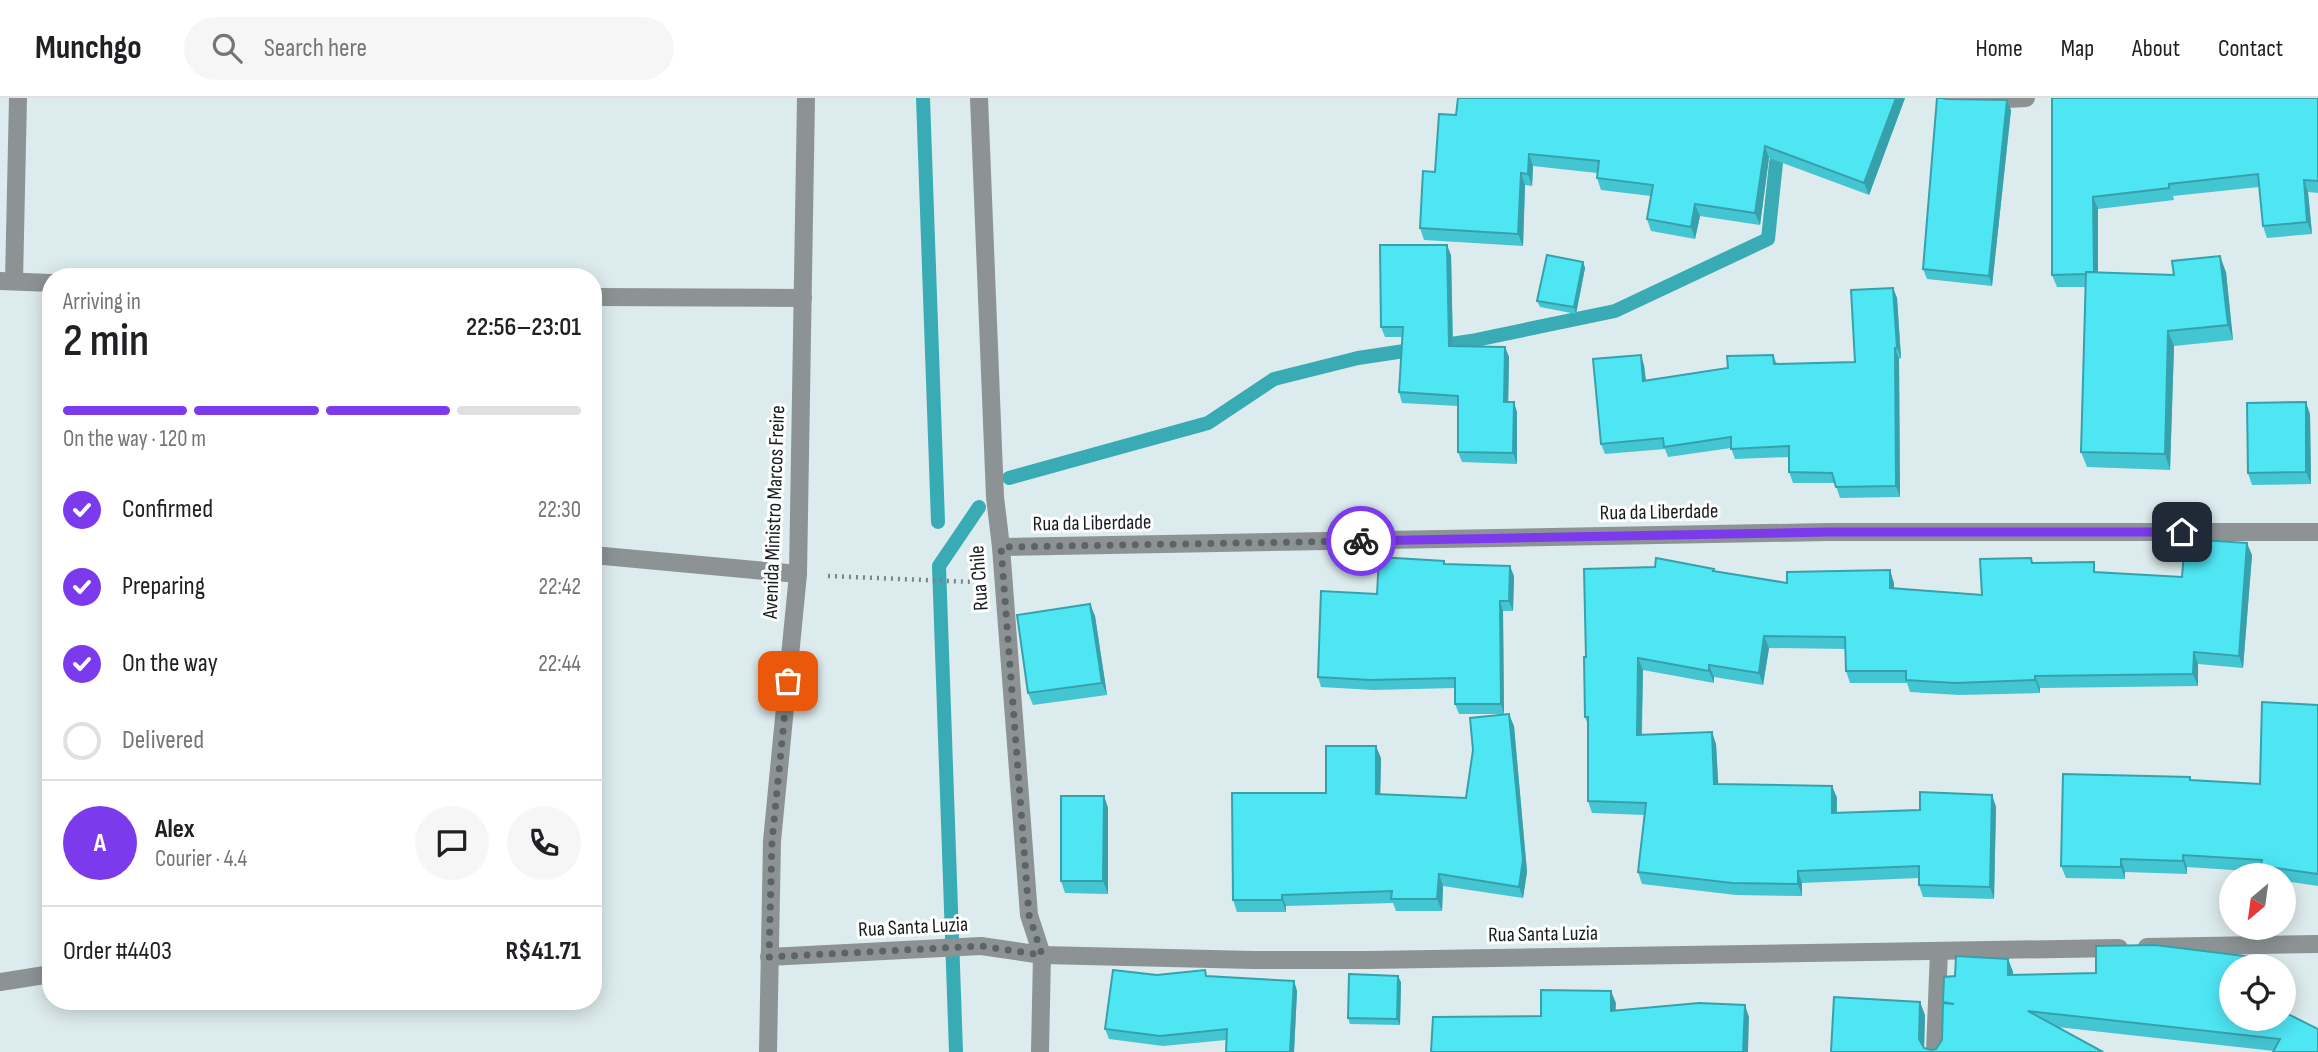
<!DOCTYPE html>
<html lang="en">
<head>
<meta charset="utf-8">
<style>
  body { margin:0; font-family:"Sofia Sans Condensed",sans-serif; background:#f6f6f6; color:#202124; height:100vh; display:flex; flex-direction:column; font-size:26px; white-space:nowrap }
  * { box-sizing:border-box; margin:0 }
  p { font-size:23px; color:#757577 }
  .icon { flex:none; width:38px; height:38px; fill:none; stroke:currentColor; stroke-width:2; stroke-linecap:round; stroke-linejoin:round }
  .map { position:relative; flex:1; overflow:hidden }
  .side { position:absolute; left:42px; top:170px; width:560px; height:742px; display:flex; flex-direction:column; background:#fff; border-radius:28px; box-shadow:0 4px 18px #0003 }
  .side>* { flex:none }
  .needle { width:46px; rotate:209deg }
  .tools { position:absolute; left:2219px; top:765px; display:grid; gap:14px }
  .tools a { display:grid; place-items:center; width:77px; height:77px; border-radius:50%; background:#fff; box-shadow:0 4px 18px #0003; font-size:35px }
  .pin { position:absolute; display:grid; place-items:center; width:60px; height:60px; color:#fff; margin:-30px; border-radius:14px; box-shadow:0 4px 10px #0006 }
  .courier { position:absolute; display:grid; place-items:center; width:70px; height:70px; margin:-35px; border:5px solid #7c3aed; border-radius:50%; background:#fff; color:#222; box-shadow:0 2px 9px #0007 }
  .overview em { font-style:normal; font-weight:600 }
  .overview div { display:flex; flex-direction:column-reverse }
  .overview { display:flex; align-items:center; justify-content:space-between; height:119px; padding:0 21px }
  h1 { font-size:46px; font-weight:600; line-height:52px }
  .bar { display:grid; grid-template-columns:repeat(4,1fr); gap:10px 7px; align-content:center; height:84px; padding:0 21px }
  .bar i { height:9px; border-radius:5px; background:#e0e0e0 }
  .bar .selected { background:#7c3aed }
  .bar p { grid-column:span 4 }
  .line { display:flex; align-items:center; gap:18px; padding:0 21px; border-top:2px solid #e0e0e0 }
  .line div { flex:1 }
  .round { display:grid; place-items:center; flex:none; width:74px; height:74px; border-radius:37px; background:#f6f6f6 }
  ol { padding:0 21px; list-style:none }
  li { display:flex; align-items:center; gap:21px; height:77px }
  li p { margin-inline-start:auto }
  li .icon { padding:7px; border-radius:50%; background:#7c3aed; color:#fff; stroke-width:4 }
  li:last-child { color:#757577 }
  li i { width:38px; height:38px; border:4px solid #e0e0e0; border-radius:50% }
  header { display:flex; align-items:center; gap:42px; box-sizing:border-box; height:98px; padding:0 35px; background:#fff; border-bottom:2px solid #e0e0e0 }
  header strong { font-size:33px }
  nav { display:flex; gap:38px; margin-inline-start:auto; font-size:24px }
  .search { width:490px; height:63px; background:#f6f6f6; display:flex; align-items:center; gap:18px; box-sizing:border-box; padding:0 24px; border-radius:38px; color:#757577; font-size:26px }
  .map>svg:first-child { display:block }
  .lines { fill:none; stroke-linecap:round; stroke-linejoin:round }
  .stream { stroke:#39abb5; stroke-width:14 }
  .path { stroke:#7a8485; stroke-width:4.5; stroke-dasharray:2 5; stroke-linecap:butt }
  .minor { stroke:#8d9394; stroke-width:18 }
  .wall { fill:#44c6d2 }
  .shaded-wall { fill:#37a1ab }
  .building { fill:#4fe6f4; stroke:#37a1ab; stroke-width:2 }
  .done { stroke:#5c6466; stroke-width:7; stroke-dasharray:0 12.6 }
  .route { stroke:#7c3aed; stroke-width:9 }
  .labels { text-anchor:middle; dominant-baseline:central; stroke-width:6; stroke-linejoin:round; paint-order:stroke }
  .street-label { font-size:21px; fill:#171c1d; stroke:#fff }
</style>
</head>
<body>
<header>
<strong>Munchgo</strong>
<div class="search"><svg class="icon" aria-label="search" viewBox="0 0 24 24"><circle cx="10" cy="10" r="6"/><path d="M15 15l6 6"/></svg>Search here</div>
<nav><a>Home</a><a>Map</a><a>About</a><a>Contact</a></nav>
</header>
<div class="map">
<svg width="2318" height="954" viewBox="0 0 2318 954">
  <rect width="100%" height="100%" fill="#dcebed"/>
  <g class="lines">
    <g class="stream">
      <path d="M923,0L938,424"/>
      <path d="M1009,380L1208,325L1274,281L1358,260L1471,243L1615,213L1768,141L1776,65L1781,46"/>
      <path d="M956,954L939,468L979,409"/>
    </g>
    <path class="path" d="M828,478L973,484"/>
    <g class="minor">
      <path d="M979,0L995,399L1001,449L1029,817L1042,857L1040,954"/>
      <path d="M1950,0L1989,2L2026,0"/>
      <path d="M0,183L51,185"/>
      <path d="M14,183L18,0"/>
      <path d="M593,199L803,200"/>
      <path d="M1001,449L1828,434H2318"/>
      <path d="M593,457L798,476"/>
      <path d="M2147,849L2318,846"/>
      <path d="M769,859L981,848L1042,857L1254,862H1368L2119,850"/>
      <path d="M0,884L51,876"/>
      <path d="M768,954L772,743L798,476L806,0"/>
      <path d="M1935,954L1939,853"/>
    </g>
  </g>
  <g class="wall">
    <path d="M1905,0L1869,97L1769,60L1760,127L1700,118L1695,141L1651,133L1647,121L1651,98L1601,92L1597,80V75L1533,68L1532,88L1525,87L1523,148L1424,142L1420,130L1435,74L1456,17Z"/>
    <path d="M2052,0H2318V95L2308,94L2312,136L2267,140L2263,128L2259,89L2173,98L2174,102L2098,111V174L2174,177L2226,174L2233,242L2174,248L2170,372L2087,369L2081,354L2085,189H2057L2052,177Z"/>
    <path d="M1946,1L2011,12L1992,188L1927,181L1923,171Z"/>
    <path d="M1451,157L1453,248L1505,249L1509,259L1508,304L1517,314V366L1462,364L1458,354V308L1402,305L1399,294L1402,239H1385L1381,229Z"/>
    <path d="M1583,164L1585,170L1576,216L1540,209L1537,203Z"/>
    <path d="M1893,190L1897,200L1901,260L1899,261L1900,399L1840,400L1835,385H1793L1789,374V359L1735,361L1731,350L1668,359L1665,351L1605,356L1601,346L1644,267L1646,282L1728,270L1773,257L1777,266L1855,264Z"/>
    <path d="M2310,316L2311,386L2252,387L2248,375Z"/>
    <path d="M2252,457L2243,570L2198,566V588L2040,590V595L1959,597L1910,594L1907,585H1850L1846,573L1845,551L1769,550L1763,587L1714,579V585L1643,572L1642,637L1716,646L1718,686L1832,688L1837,700V715L1920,712L1992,697L1996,709L1994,801L1923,799L1919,787V780L1802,785V798L1736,797L1642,786L1638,774L1644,717L1592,715L1588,703V627L1585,619L1586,559L1714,473L1787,485H1894V490L1982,497L2033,465L2097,474L2182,479Z"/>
    <path d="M1445,466L1514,478L1513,513H1503L1504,616H1459L1455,606V590L1373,592L1321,589L1318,579L1377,496Z"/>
    <path d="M1090,506L1095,518L1107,597L1033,607L1028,595Z"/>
    <path d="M2318,607V788L2284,783V777H2264L2263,774L2187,769V776L2125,774V781L2066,780L2061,768L2191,682L2260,686Z"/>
    <path d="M1514,628L1527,774L1523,800L1443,788L1442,813H1396L1393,805L1286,808V814H1237L1233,802L1326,695L1381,660L1380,696L1466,700Z"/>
    <path d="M1104,698L1108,710V796L1065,795L1061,783Z"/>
    <path d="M2008,861L2013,874V877L2096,875L2268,861L2271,868H2231V920L2318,931L2274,953L2057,929L2103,954H1831L1925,917L1924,950L1931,952L1936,951L1942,942L1943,904L1955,878Z"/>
    <path d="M1157,877L1207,878L1294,883L1297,893L1294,954H1226V942L1163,948L1109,941L1105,931Z"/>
    <path d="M1401,884L1400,927L1350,926L1348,920Z"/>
  </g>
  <g class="shaded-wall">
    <path d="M1896,0H1905L1869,97L1864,85Z"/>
    <path d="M2007,2L2011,12L1992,188L1989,178Z"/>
    <path d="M1765,48L1769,60L1760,127L1755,115Z"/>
    <path d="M1529,56L1533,68L1532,88L1528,76Z"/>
    <path d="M1521,75L1525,87L1523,148L1518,136Z"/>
    <path d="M2304,82L2308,94L2312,136L2307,124Z"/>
    <path d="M2093,99L2098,111V189L2094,176Z"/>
    <path d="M1695,106L1700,118L1695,141L1691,129Z"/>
    <path d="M1447,147L1451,157L1453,258L1449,248Z"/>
    <path d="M2220,158L2226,174L2233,242L2228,227Z"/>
    <path d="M1583,164L1585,170L1576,216L1574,209Z"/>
    <path d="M1893,190L1897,200L1901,260L1897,250Z"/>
    <path d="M2168,233L2174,248L2170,372L2165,356Z"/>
    <path d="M1505,249L1509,259L1508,314L1504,304Z"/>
    <path d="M1895,250L1899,261L1900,399L1896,388Z"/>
    <path d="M1641,257L1644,267L1647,293L1643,283Z"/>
    <path d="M1514,304L1517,314V366L1513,355Z"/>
    <path d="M2306,304L2310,316L2311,386L2306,374Z"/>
    <path d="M2247,445L2252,457L2243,570L2239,558Z"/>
    <path d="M1510,468L1514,478L1513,513L1509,503Z"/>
    <path d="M1890,472L1894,485V502L1890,490Z"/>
    <path d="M1500,503L1503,513L1504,616L1501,606Z"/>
    <path d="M1090,506L1095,518L1107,597L1102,585Z"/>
    <path d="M1764,538L1769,550L1763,587L1759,575Z"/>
    <path d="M2194,554L2198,566V588L2193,576Z"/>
    <path d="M1638,560L1643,572L1641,649L1637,637Z"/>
    <path d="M1709,567L1714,579V585L1709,573Z"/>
    <path d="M2035,578L2040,590V595L2035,582Z"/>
    <path d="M1509,616L1514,628L1527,774L1523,800L1519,789Z"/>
    <path d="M1712,634L1716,646L1719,698L1714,686Z"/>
    <path d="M1376,648L1381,660L1380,708L1376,696Z"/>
    <path d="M1832,688L1837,700L1836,727L1832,715Z"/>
    <path d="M1992,697L1996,709L1994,801L1990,789Z"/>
    <path d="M1104,698L1108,710V796L1103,783Z"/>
    <path d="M2183,757L2187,769V776L2183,763Z"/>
    <path d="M2121,761L2125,774V781L2121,769Z"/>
    <path d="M1798,773L1802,785V798L1798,786Z"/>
    <path d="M1439,776L1443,788L1442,813L1437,801Z"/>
    <path d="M1282,797L1286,808V814L1282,802Z"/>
    <path d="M2008,861L2013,874L2012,890L2008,877Z"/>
    <path d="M1398,878L1401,884L1400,927L1397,921Z"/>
    <path d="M1294,883L1297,893L1294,954H1290Z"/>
    <path d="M1611,893L1616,905L1615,924L1611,913Z"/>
    <path d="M1920,904L1925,917L1924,954L1919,941Z"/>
    <path d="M1745,907L1749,919L1748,954H1743Z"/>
  </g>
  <g class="building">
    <path d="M1458,0H1896L1864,85L1765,48L1755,115L1695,106L1691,129L1647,121L1653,87L1597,80L1599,63L1529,56L1528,76L1521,75L1518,136L1420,130L1423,73L1435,74L1439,16L1456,17Z"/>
    <path d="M1937,0H1943L1946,1L2007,2L1989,178L1923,171Z"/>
    <path d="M2052,0H2318V83L2304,82L2307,124L2263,128L2258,76L2169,86V90L2093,99L2094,174H2086V176L2052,177Z"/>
    <path d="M1380,147H1447L1449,248L1505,249L1504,304H1514L1513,355L1458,354V298L1399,294L1403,229H1381Z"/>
    <path d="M1547,157L1583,164L1574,209L1537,203Z"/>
    <path d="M2220,158L2228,227L2168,233L2165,356L2081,354L2086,174L2174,177L2172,163Z"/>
    <path d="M1893,190L1897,250H1895L1896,388L1836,389L1832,375L1789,374V348L1731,351V339L1664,349L1663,340L1601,346L1593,261L1641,257L1643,283L1728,270L1727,258L1773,257L1774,266L1855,264L1851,192Z"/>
    <path d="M2306,304V374L2248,375L2247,305Z"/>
    <path d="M2185,441L2247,445L2239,558L2194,554L2193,576L2035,578V582L1955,585L1906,582V573H1846L1845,539L1764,538L1759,575L1709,567V573L1638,560L1637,637L1712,634L1714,686L1832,688V715L1920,712V694L1992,697L1990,789L1919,787V768L1798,773V786L1732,785L1638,774L1646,705L1588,703V619H1585L1584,559H1586L1584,471L1655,469L1656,460L1714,471L1713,473L1787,485V474L1890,472V490L1982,497L1980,461L2031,460L2032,465L2094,464V474L2182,479Z"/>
    <path d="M1379,459L1444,463V466L1510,468L1509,503H1500L1501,606H1455V580L1370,582L1318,579L1321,493L1377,496Z"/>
    <path d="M1090,506L1102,585L1028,595L1017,517Z"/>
    <path d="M2262,604L2318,607V776L2261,768L2262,762L2183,757V763L2121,761V769L2061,768L2063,676L2190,679V682L2260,686Z"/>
    <path d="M1509,616L1523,762L1519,789L1439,776L1437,801H1391L1392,793L1282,797V802H1233L1232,695H1326V648H1376V696L1466,700L1473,652L1470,620Z"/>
    <path d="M1061,698H1104L1103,783H1061Z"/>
    <path d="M2155,847L2268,861V868H2231V920H2284V914L2318,931V954H2273L2280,941L2028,913L2103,954H1831L1834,899L1920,904L1919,941L1924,950L1931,952L1936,951L1942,942L1943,905L1954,906L1943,904L1944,879L1955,878L1956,858L2008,861V877L2096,875V848Z"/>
    <path d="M1113,872L1157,877L1205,872L1206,878L1294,883L1290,954H1226L1227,931L1160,938L1105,931Z"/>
    <path d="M1349,876L1398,878L1397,921L1348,920Z"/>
    <path d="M1541,892L1611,893V913L1699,905L1745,907L1743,954H1431L1433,919L1541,918Z"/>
  </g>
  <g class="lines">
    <path class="done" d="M788,583L772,743L769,859L981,848L1042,857L1029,817L1001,449L1361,443"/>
    <path class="route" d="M1361,443L1828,434H2182"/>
  </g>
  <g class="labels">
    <g class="street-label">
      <text transform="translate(774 414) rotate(-88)">Avenida Ministro Marcos Freire</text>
      <text transform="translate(1659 414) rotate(-1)">Rua da Liberdade</text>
      <text transform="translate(1092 425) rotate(-1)">Rua da Liberdade</text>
      <text transform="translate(979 480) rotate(-94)">Rua Chile</text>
      <text transform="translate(913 829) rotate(-3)">Rua Santa Luzia</text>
      <text transform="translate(1543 836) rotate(-1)">Rua Santa Luzia</text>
    </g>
  </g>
</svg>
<div class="tools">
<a><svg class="needle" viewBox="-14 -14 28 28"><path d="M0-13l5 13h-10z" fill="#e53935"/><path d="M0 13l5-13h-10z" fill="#757577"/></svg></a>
<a><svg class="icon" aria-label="locate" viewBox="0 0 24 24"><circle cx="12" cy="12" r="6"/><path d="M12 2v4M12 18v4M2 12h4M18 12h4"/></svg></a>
</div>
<div class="pin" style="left:788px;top:583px;background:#ea580c"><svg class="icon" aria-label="bag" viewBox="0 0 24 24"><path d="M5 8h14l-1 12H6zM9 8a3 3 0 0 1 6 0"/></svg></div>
<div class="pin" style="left:2182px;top:434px;background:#1f2937"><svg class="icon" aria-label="home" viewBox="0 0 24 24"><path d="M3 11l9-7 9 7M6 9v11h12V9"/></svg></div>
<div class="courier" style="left:1361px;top:443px"><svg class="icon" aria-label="bike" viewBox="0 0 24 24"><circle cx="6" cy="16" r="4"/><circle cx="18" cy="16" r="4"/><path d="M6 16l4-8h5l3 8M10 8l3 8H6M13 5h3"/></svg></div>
<section class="side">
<div class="overview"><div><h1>2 min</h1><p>Arriving in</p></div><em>22:56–23:01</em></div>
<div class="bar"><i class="selected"></i><i class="selected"></i><i class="selected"></i><i></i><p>On the way · 120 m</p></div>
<ol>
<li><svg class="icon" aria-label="check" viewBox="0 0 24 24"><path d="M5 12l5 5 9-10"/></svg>Confirmed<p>22:30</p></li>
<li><svg class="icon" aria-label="check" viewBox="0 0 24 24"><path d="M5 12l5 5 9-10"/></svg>Preparing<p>22:42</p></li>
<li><svg class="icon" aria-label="check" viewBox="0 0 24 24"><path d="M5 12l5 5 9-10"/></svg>On the way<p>22:44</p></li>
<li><i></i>Delivered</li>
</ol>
<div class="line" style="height:126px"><b class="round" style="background:#7c3aed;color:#fff">A</b><div><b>Alex</b><p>Courier · 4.4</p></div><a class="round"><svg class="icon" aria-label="chat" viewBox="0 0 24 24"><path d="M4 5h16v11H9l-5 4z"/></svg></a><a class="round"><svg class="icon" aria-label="phone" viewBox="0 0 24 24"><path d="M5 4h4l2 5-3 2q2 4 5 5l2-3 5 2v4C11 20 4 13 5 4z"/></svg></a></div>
<div class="line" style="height:91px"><div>Order #4403</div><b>R$41.71</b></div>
</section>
</div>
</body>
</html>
